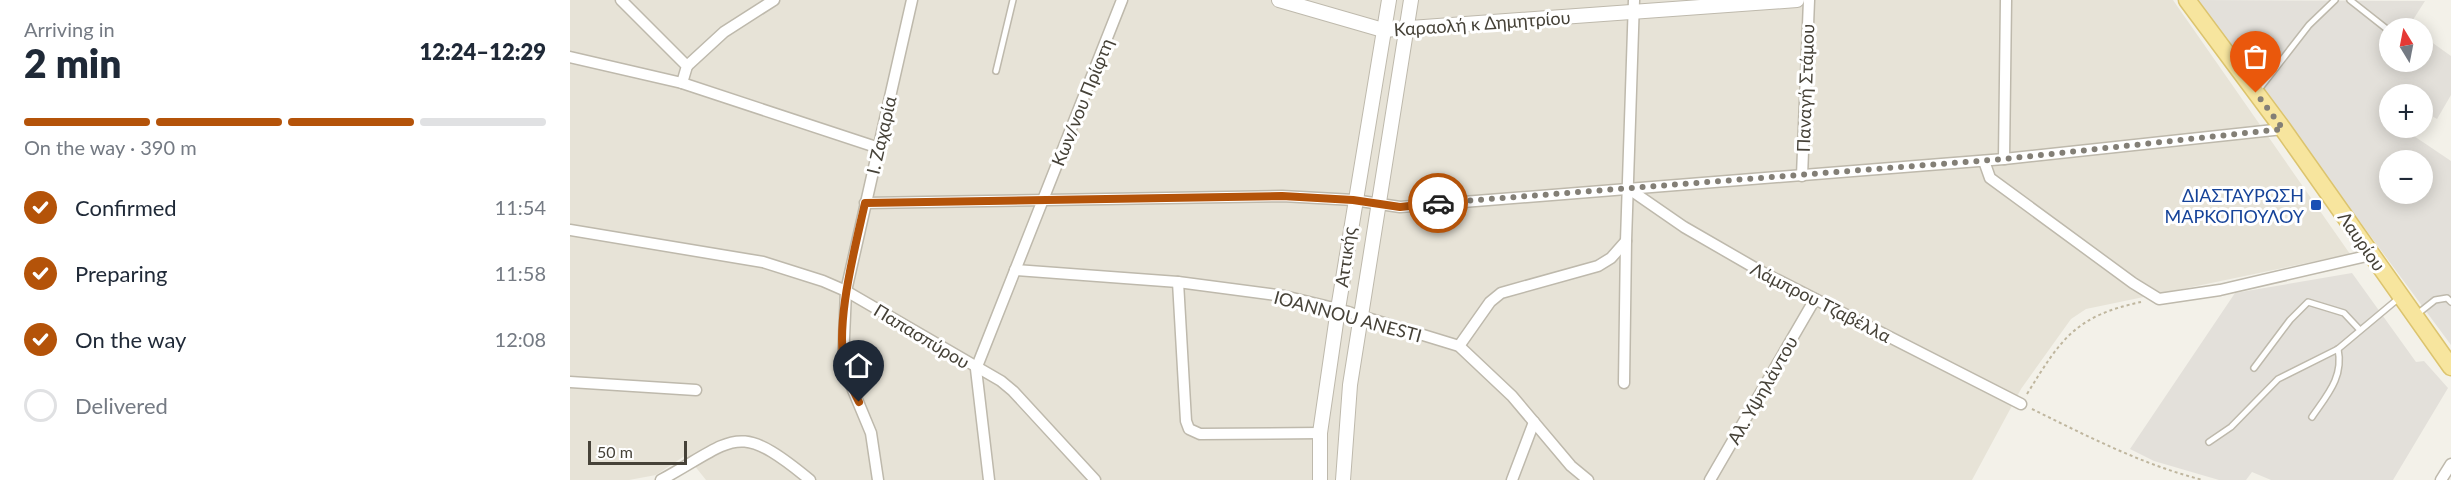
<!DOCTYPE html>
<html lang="en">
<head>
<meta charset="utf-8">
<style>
  body { margin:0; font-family:Lato,sans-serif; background:#f2f2f3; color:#1f2937; height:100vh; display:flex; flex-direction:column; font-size:22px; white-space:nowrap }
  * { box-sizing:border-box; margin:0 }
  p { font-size:20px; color:#747a83 }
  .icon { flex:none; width:33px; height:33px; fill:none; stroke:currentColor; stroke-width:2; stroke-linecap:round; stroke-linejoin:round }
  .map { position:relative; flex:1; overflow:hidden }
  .panel { display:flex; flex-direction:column; background:#fff; width:570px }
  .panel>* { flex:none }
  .needle { width:39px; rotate:350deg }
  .buttons { position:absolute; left:1809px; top:18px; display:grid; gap:12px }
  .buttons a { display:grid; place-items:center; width:54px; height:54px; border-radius:50%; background:#fff; box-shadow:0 3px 15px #0003; font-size:30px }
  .scale { position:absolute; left:18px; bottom:15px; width:99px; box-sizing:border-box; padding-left:6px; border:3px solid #464238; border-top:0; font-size:16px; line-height:21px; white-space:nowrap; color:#464238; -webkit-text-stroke:4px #fff; paint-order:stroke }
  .pin { position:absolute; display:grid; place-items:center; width:51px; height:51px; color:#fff; margin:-62px -26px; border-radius:50% 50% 50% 0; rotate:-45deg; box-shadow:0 0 6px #0007 }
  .pin .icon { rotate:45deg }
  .courier { position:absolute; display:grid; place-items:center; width:60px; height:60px; margin:-30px; border:4px solid #b45309; border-radius:50%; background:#fff; color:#222; box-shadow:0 2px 8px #0007 }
  .summary em { font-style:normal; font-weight:800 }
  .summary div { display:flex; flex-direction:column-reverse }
  .summary { display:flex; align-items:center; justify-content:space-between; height:102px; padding:0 24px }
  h1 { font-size:39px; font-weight:800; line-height:45px }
  .bar { display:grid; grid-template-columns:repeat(4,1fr); gap:9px 6px; align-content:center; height:72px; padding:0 24px }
  .bar i { height:8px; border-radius:4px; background:#e0e1e3 }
  .bar .active { background:#b45309 }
  .bar p { grid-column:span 4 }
  ol { padding:0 24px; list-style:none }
  li { display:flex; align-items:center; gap:18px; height:66px }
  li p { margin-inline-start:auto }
  li .icon { padding:6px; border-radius:50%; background:#b45309; color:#fff; stroke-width:4 }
  li:last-child { color:#747a83 }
  li i { width:33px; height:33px; border:3px solid #e0e1e3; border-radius:50% }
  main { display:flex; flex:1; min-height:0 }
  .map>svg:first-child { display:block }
  .residential { fill:#e7e3d7 }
  .industrial { fill:#e3e0da; fill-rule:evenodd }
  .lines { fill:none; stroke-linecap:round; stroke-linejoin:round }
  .service-casing { stroke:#beb9ac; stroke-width:8 }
  .minor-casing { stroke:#beb9ac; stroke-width:13 }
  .tertiary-casing { stroke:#beb9ac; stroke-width:16 }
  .primary-casing { stroke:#dcc46e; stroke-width:19 }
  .path { stroke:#bfb69e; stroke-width:2; stroke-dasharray:3 3; stroke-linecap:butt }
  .service { stroke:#fff; stroke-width:5 }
  .minor { stroke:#fff; stroke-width:10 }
  .tertiary { stroke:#fff; stroke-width:14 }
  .primary { stroke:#f7e59e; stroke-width:16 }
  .done { stroke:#837f76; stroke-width:6; stroke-dasharray:0 10.8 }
  .route { stroke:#b45309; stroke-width:8 }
  .transit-dot { fill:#1a4fb4; stroke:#fff; stroke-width:2 }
  .labels { text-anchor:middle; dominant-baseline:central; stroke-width:6; stroke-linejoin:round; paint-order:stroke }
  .street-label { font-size:18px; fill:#464238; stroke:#fff }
  .transit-label { font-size:18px; fill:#164399; stroke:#fff; text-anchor:end }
</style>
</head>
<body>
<main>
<section class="panel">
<div class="summary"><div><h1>2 min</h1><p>Arriving in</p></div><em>12:24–12:29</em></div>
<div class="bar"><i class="active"></i><i class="active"></i><i class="active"></i><i></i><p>On the way · 390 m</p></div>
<ol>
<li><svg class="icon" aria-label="check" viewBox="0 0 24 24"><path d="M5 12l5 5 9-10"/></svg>Confirmed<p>11:54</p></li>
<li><svg class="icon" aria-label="check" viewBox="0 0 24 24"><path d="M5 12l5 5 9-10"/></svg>Preparing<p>11:58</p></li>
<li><svg class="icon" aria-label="check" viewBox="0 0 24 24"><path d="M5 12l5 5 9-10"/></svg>On the way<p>12:08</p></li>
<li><i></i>Delivered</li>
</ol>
</section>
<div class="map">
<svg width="1881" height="480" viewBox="0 0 1881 480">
  <rect width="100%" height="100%" fill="#f3f1e9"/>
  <path class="residential" d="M0,0H1603L1780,254L1516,309L1501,319L1451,389L1402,480H136L116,455L86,475L59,480H0Z"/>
  <g class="industrial">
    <path d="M1626,0L1855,1L1839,26L1842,28H1820V62H1852L1853,36L1881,56V95L1867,119L1853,111L1852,94H1820V128H1832L1881,161V345ZM1820,160H1852V194H1820Z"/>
    <path d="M1782,273L1846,362L1854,361L1878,388L1823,480H1701L1682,472L1676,480H1649L1584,461L1560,449L1665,293Z"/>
  </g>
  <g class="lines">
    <defs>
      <g id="service">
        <path d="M1780,0L1818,30"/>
        <path d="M426,71L443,0"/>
        <path d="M1687,92L1739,25L1765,0"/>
        <path d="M1846,315L1865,300L1877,298L1881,302"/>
        <path d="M1684,368L1720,320L1738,302L1774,313L1789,329"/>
        <path d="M1742,417C1757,395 1774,377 1768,349"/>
        <path d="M1639,442L1661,427L1708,379L1768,349L1829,298"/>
      </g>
      <g id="minor">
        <path d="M51,0L117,66L112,83"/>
        <path d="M0,57L112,83L309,148"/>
        <path d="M117,66L154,32L204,0"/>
        <path d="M1434,159L1436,0"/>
        <path d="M1414,161L1420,178L1563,283L1589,299L1650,290L1801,255"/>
        <path d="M1232,176L1239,0"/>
        <path d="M1059,189L1114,227L1192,272L1451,404"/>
        <path d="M295,203L712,196L784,200L830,207L1434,159L1713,129"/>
        <path d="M0,230L193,262L253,281L276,291L431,381L443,391L525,480"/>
        <path d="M445,270L608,282L714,296L768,309L889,346L942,396L1001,466L1018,480"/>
        <path d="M608,282L616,421L619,429L630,434L750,433"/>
        <path d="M889,346L920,302L931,293L1028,266L1041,258L1056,241"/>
        <path d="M0,382L126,390"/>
        <path d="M1054,383L1056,241L1064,0"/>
        <path d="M91,480C166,439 166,419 240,480"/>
        <path d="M308,480L301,433L276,373L273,361L276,291L342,0"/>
        <path d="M419,480L406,369L552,0"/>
        <path d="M942,480L964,422"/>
        <path d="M1140,480L1245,299"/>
        <path d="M1871,480L1881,464"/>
      </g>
      <g id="tertiary">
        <path d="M709,0L813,30L1227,0"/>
        <path d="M750,480V433L768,309L819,0"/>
        <path d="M773,480L780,385L841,0"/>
      </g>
      <path id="primary" d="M1617,0L1713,129L1881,367"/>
    </defs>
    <use href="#service" class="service-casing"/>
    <use href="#minor" class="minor-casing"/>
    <use href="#tertiary" class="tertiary-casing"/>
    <use href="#primary" class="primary-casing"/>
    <g class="path">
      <path d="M1457,394C1491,339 1505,316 1571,302"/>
      <path d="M1462,409C1517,436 1573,465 1633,480"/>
    </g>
    <use href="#service" class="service"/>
    <use href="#minor" class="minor"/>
    <use href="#tertiary" class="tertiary"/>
    <use href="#primary" class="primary"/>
  </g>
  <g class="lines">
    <path class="done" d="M868,203L1434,159L1713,129L1686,93"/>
    <path class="route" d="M289,402C284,392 279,383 276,372C263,329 285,248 295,203L712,196L783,200L830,207L868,203"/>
  </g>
  <rect class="transit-dot" x="1740" y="199" width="12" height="12" rx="3"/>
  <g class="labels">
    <g class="street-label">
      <text transform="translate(912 23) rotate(-4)">Καραολή κ Δημητρίου</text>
      <text transform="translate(1235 88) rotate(-88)">Παναγή Στάμου</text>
      <text transform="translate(512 102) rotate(-68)">Κων/νου Πρίφτη</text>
      <text transform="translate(311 135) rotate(-77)">Ι. Ζαχαρία</text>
      <text transform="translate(1792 241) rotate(55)">Λαυρίου</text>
      <text transform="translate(775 257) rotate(-82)">Αττικής</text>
      <text transform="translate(1251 302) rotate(27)">Λάμπρου Τζαβέλλα</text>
      <text transform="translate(778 316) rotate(15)">IOANNOU ANESTI</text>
      <text transform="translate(352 336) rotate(31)">Παπασπύρου</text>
      <text transform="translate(1192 390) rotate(-60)">Αλ. Υψηλάντου</text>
    </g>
    <g class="transit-label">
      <text x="1734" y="195">ΔΙΑΣΤΑΥΡΩΣΗ<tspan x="1734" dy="21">ΜΑΡΚΟΠΟΥΛΟΥ</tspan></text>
    </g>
  </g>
</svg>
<div class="buttons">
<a><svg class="needle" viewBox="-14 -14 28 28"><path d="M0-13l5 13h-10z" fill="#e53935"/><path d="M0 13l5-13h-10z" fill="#747a83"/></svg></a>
<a>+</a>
<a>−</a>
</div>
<div class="scale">50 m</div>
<div class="pin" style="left:1686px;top:93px;background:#ea580c"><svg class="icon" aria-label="bag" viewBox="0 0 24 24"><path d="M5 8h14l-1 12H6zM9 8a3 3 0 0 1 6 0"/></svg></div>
<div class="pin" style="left:289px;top:402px;background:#1f2937"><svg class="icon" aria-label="home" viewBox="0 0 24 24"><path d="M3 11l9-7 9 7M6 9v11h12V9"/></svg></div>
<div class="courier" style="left:868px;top:203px"><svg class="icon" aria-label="car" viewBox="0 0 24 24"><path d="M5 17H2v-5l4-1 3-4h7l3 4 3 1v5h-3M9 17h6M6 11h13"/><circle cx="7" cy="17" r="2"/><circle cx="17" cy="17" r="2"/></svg></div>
</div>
</main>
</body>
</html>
